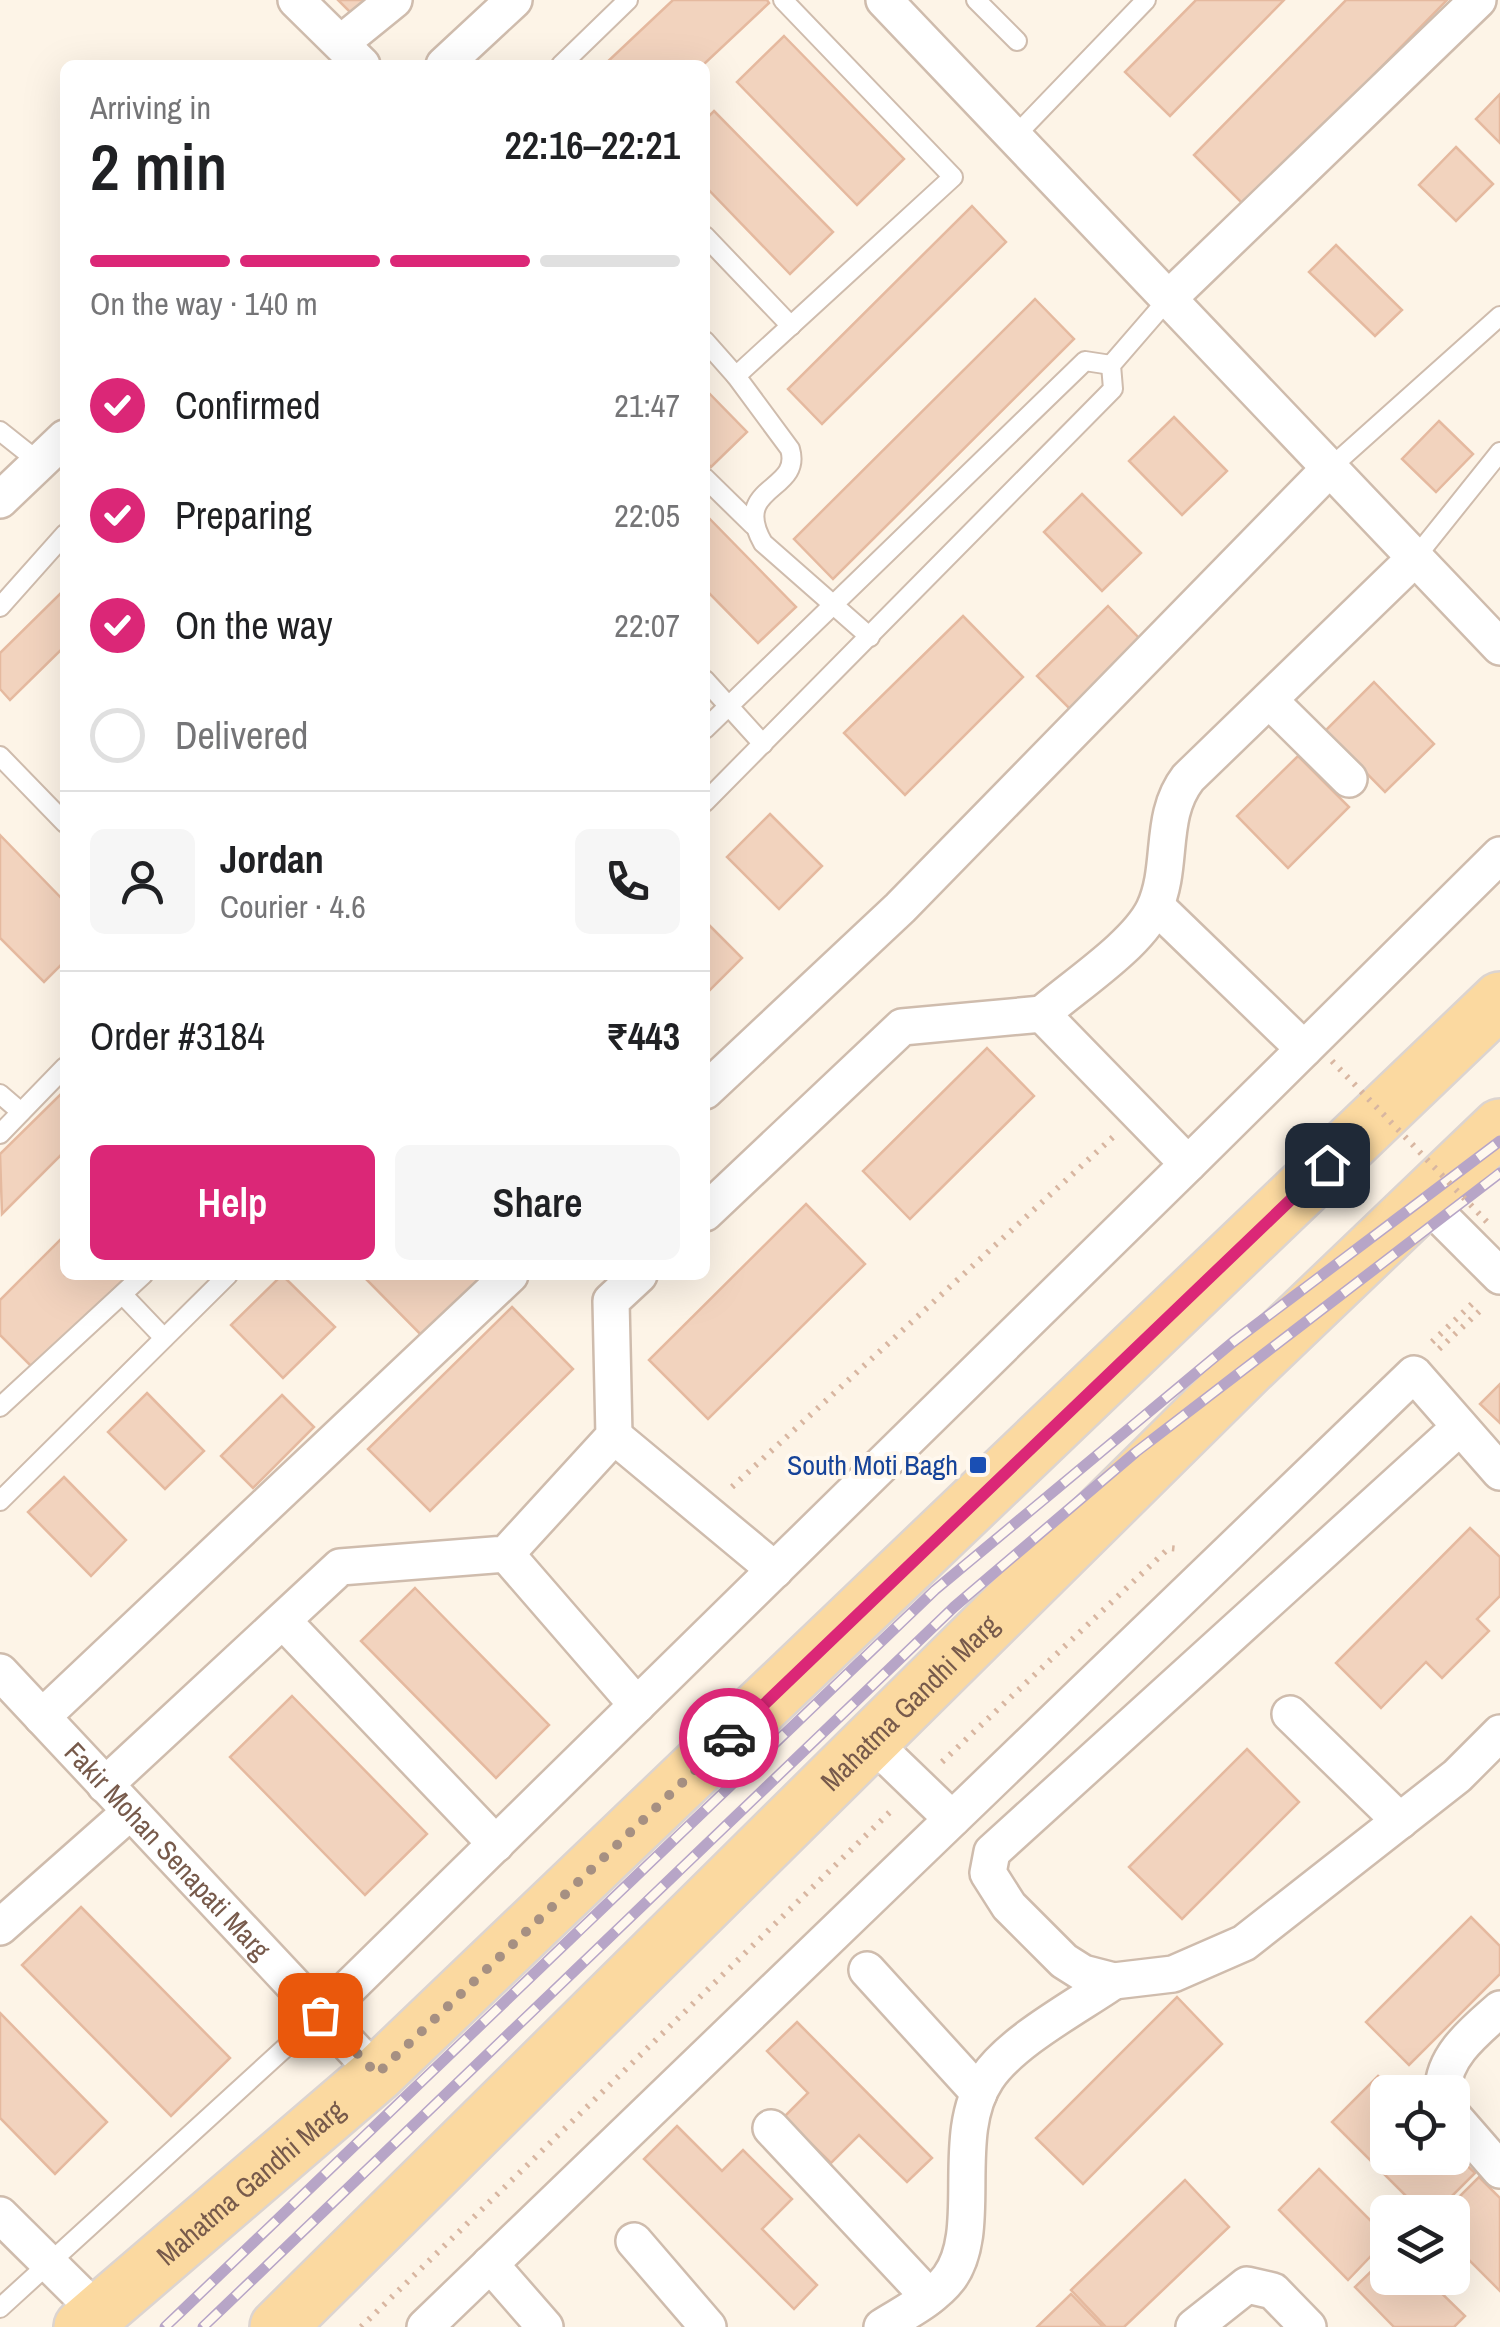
<!DOCTYPE html>
<html lang="en">
<head>
<meta charset="utf-8">
<style>
  body { margin:0; font-family:"Archivo Narrow",sans-serif; background:#f6f6f6; color:#202124; height:100vh; display:flex; flex-direction:column; font-size:38px; white-space:nowrap }
  * { box-sizing:border-box; margin:0 }
  p { font-size:32px; color:#757577 }
  .icon { flex:none; width:55px; height:55px; fill:none; stroke:currentColor; stroke-width:2; stroke-linecap:round; stroke-linejoin:round }
  .map { position:relative; flex:1; overflow:hidden }
  .panel { position:absolute; left:60px; top:60px; width:650px; height:1220px; display:flex; flex-direction:column; background:#fff; border-radius:15px; box-shadow:0 10px 40px #0002 }
  .panel>* { flex:none }
  .controls { position:absolute; left:1370px; top:2075px; display:grid; gap:20px }
  .controls a { display:grid; place-items:center; width:100px; height:100px; border-radius:15px; background:#fff; box-shadow:0 10px 40px #0002; font-size:50px }
  .pin { position:absolute; display:grid; place-items:center; width:85px; height:85px; color:#fff; margin:-42px; border-radius:20px; box-shadow:0 5px 15px #0006 }
  .courier { position:absolute; display:grid; place-items:center; width:100px; height:100px; margin:-50px; border:8px solid #db2777; border-radius:50%; background:#fff; color:#222; box-shadow:0 2px 12px #0007 }
  .summary em { font-style:normal; font-weight:600 }
  .summary div { display:flex; flex-direction:column-reverse }
  .summary { display:flex; align-items:center; justify-content:space-between; height:170px; padding:0 30px }
  h1 { font-size:65px; font-weight:600; line-height:75px }
  .bar { display:grid; grid-template-columns:repeat(4,1fr); gap:15px 10px; align-content:center; height:120px; padding:0 30px }
  .bar i { height:12px; border-radius:8px; background:#e0e0e0 }
  .bar .selected { background:#db2777 }
  .bar p { grid-column:span 4 }
  .line { display:flex; align-items:center; gap:25px; padding:0 30px; border-top:2px solid #e0e0e0 }
  .line div { flex:1 }
  .round { display:grid; place-items:center; flex:none; width:105px; height:105px; border-radius:15px; background:#f6f6f6 }
  ol { padding:0 30px; list-style:none }
  li { display:flex; align-items:center; gap:30px; height:110px }
  li p { margin-inline-start:auto }
  li .icon { padding:10px; border-radius:50%; background:#db2777; color:#fff; stroke-width:4 }
  li:last-child { color:#757577 }
  li i { width:55px; height:55px; border:5px solid #e0e0e0; border-radius:50% }
  .primary-button { display:flex; gap:20px; margin-top:auto; padding:20px 30px }
  .primary-button a { flex:1; height:115px; border-radius:15px; background:#db2777; color:#fff; font-size:40px; font-weight:600; line-height:115px; text-align:center }
  .primary-button a+a { background:#f6f6f6; color:#202124 }
  .map>svg:first-child { display:block }
  .building { fill:#f2d3be; stroke:#e5b99f; stroke-width:2.5 }
  .lines { fill:none; stroke-linecap:round; stroke-linejoin:round }
  .lane-casing { stroke:#cfbcad; stroke-width:22 }
  .street-casing { stroke:#cfbcad; stroke-width:40 }
  .primary-casing { stroke:#dcd4d0; stroke-width:60 }
  .path { stroke:#d8b6a1; stroke-width:6; stroke-dasharray:2.5 8; stroke-linecap:butt }
  .lane { stroke:#fff; stroke-width:18 }
  .street { stroke:#fff; stroke-width:35 }
  .primary { stroke:#fbd9a0; stroke-width:55 }
  .rail-casing { stroke:#b7a5c7; stroke-width:11 }
  .rail { stroke:#fff8ee; stroke-width:8; stroke-dasharray:22; stroke-linecap:butt }
  .path-bridge { stroke:#d8b6a1; stroke-width:6; stroke-dasharray:2.5 8; stroke-linecap:butt }
  .done { stroke:#a69082; stroke-width:10; stroke-dasharray:0 18 }
  .route { stroke:#db2777; stroke-width:12 }
  .transit-dot { fill:#1a4fb4; stroke:#fff8ee; stroke-width:4 }
  .labels { text-anchor:middle; dominant-baseline:central; stroke-width:8; stroke-linejoin:round; paint-order:stroke }
  .transit-label { font-size:28px; fill:#164399; stroke:#fff8ee; text-anchor:end }
  .street-label { font-size:28px; fill:#775a4b; stroke:#fff8ee }
</style>
</head>
<body>
<div class="map">
<svg width="1500" height="2327" viewBox="0 0 1500 2327">
  <rect width="100%" height="100%" fill="#fdf4e7"/>
  <g class="building">
    <path d="M338,0H375L356,18Z"/>
    <path d="M673,0H767L769,3L703,65H604Z"/>
    <path d="M1196,0H1284L1170,116L1125,72Z"/>
    <path d="M1346,0H1447L1245,206L1194,155Z"/>
    <path d="M784,36L904,159L857,205L737,82Z"/>
    <path d="M1500,94V143L1476,119Z"/>
    <path d="M714,111L833,232L790,274L705,186V120Z"/>
    <path d="M1456,147L1493,184L1456,221L1419,185Z"/>
    <path d="M972,206L1006,242L822,424L788,389Z"/>
    <path d="M1336,245L1402,310L1375,336L1309,272Z"/>
    <path d="M1035,299L1074,339L833,579L794,539Z"/>
    <path d="M705,389L747,432L711,467L705,461Z"/>
    <path d="M1174,417L1227,471L1182,515L1129,461Z"/>
    <path d="M1439,421L1473,454L1436,492L1402,459Z"/>
    <path d="M1082,494L1141,553L1102,591L1044,532Z"/>
    <path d="M705,514L796,607L758,643L705,589Z"/>
    <path d="M65,589V646L10,700L0,689V653Z"/>
    <path d="M1108,606L1140,639L1070,709L1037,676Z"/>
    <path d="M963,616L1023,677L905,795L844,733Z"/>
    <path d="M1374,682L1434,744L1385,792L1325,731Z"/>
    <path d="M1298,756L1349,807L1288,868L1237,816Z"/>
    <path d="M770,814L822,866L779,909L727,857Z"/>
    <path d="M0,835L65,902V961L44,982L0,938Z"/>
    <path d="M705,921L742,958L708,992L705,990Z"/>
    <path d="M987,1048L1034,1096L910,1219L863,1171Z"/>
    <path d="M65,1090V1151L2,1214L0,1154Z"/>
    <path d="M806,1204L865,1264L708,1419L649,1360Z"/>
    <path d="M65,1235V1275H128L34,1369L0,1335V1300Z"/>
    <path d="M282,1275L335,1327L283,1378L231,1325Z"/>
    <path d="M362,1275H500L431,1345Z"/>
    <path d="M512,1307L573,1369L430,1511L368,1449Z"/>
    <path d="M1500,1384V1423L1480,1404Z"/>
    <path d="M147,1393L204,1451L165,1489L108,1432Z"/>
    <path d="M282,1395L314,1427L253,1488L221,1456Z"/>
    <path d="M64,1477L126,1540L91,1576L28,1512Z"/>
    <path d="M1470,1528L1500,1557V1596L1477,1619L1489,1631L1442,1678L1426,1662L1381,1708L1336,1663Z"/>
    <path d="M415,1588L549,1725L496,1778L361,1641Z"/>
    <path d="M292,1696L427,1834L365,1895L230,1757Z"/>
    <path d="M1247,1749L1299,1802L1182,1919L1129,1867Z"/>
    <path d="M81,1907L230,2058L171,2116L22,1965Z"/>
    <path d="M1471,1917L1500,1946V1974L1409,2065L1366,2022Z"/>
    <path d="M1177,1997L1222,2044L1083,2184L1036,2138Z"/>
    <path d="M0,2013L107,2122L55,2174L0,2118Z"/>
    <path d="M797,2022L932,2158L907,2182L859,2135L831,2163L784,2117L808,2093L767,2051Z"/>
    <path d="M1378,2076L1394,2092H1388V2158H1452V2151L1475,2173L1436,2212H1422L1332,2122Z"/>
    <path d="M677,2126L722,2171L743,2150L792,2199L762,2229L817,2285L794,2309L644,2159Z"/>
    <path d="M1319,2169L1388,2238L1348,2280L1279,2210Z"/>
    <path d="M1479,2177L1500,2198V2291L1452,2243V2212H1444Z"/>
    <path d="M1185,2180L1229,2227L1124,2327H1106L1071,2290Z"/>
    <path d="M1388,2255V2278H1426L1465,2316L1454,2327H1394L1355,2287Z"/>
    <path d="M1071,2294L1103,2327H1037Z"/>
  </g>
  <g class="lines">
    <defs>
      <g id="lane">
        <path d="M976,0L1017,41"/>
        <path d="M561,65L628,0"/>
        <path d="M1016,135L1146,0"/>
        <path d="M705,236L791,326"/>
        <path d="M705,341L736,376L953,177L783,0"/>
        <path d="M736,376L790,449C803,492 730,485 763,543L870,637"/>
        <path d="M0,431L39,462"/>
        <path d="M1330,468L1500,316"/>
        <path d="M705,478L753,525"/>
        <path d="M1415,558L1500,452"/>
        <path d="M0,607L65,534"/>
        <path d="M705,680L763,744"/>
        <path d="M705,729L1085,361L1111,365"/>
        <path d="M0,756L65,823"/>
        <path d="M705,802L1113,389L1111,365L1169,298"/>
        <path d="M0,1094L21,1112"/>
        <path d="M0,1134L65,1067"/>
        <path d="M123,1295L164,1338"/>
        <path d="M0,1407L143,1275"/>
        <path d="M0,1501L228,1275"/>
        <path d="M0,2308L321,2015"/>
      </g>
      <g id="street">
        <path d="M296,0L362,65"/>
        <path d="M884,0L1500,647"/>
        <path d="M341,43L394,0"/>
        <path d="M444,65L514,0"/>
        <path d="M1169,298L1478,0"/>
        <path d="M0,500L65,438"/>
        <path d="M1415,558L1188,778C1158,817 1174,866 1154,909C1136,946 1074,986 1042,1014L1188,1164L1500,855"/>
        <path d="M1269,700L1349,779"/>
        <path d="M1156,906L1304,1049"/>
        <path d="M705,1091L900,908L1330,468"/>
        <path d="M1424,1200L1500,1276"/>
        <path d="M705,1213L902,1027L1042,1014"/>
        <path d="M1460,1427L992,1852L988,1873L1009,1906L1064,1961L1083,1973L1114,1981L1173,1974L1244,1943L1457,1776L1500,1733"/>
        <path d="M614,1436L775,1570"/>
        <path d="M506,1554L637,1705"/>
        <path d="M285,1623L496,1844"/>
        <path id="s1" d="M0,1672L377,2074"/>
        <path d="M1290,1714L1400,1821"/>
        <path d="M42,1717L510,1275"/>
        <path d="M871,1741L952,1819"/>
        <path d="M105,1785L340,1567L506,1554L614,1436L611,1301L639,1275"/>
        <path d="M0,1927L130,1812"/>
        <path d="M867,1970L979,2093"/>
        <path d="M321,2015L1188,1164"/>
        <path d="M1443,2092C1442,2057 1475,2031 1500,2009"/>
        <path d="M1452,2115L1500,2170"/>
        <path d="M771,2128L929,2297"/>
        <path d="M0,2215L98,2312"/>
        <path d="M634,2241L708,2327"/>
        <path d="M490,2264L545,2327"/>
        <path d="M425,2327L1414,1374L1500,1472"/>
        <path d="M882,2327C904,2313 933,2299 949,2278C985,2230 948,2136 987,2078C1012,2041 1076,2007 1114,1981"/>
        <path d="M1194,2327L1247,2285L1273,2291L1308,2327"/>
      </g>
      <g id="primary">
        <path id="s2" d="M82,2327L377,2074L1500,1000"/>
        <path id="s3" d="M278,2327L1248,1368L1500,1127"/>
      </g>
    </defs>
    <use href="#lane" class="lane-casing"/>
    <use href="#street" class="street-casing"/>
    <use href="#primary" class="primary-casing"/>
    <g class="path">
      <path d="M1432,1342L1474,1302"/>
      <path d="M1439,1349L1485,1306"/>
      <path d="M732,1487L1113,1137"/>
      <path d="M942,1762L1169,1548L1179,1549"/>
      <path d="M361,2327L893,1809"/>
    </g>
    <use href="#lane" class="lane"/>
    <use href="#street" class="street"/>
    <use href="#primary" class="primary"/>
    <defs>
      <g id="rail">
        <path d="M165,2327L935,1590L1233,1342L1500,1141"/>
        <path d="M203,2327L954,1607L1136,1452L1500,1173"/>
      </g>
    </defs>
    <use href="#rail" class="rail-casing"/>
    <use href="#rail" class="rail"/>
    <path class="path-bridge" d="M1332,1061L1489,1224"/>
  </g>
  <g class="lines">
    <path class="done" d="M320,2015L377,2074L729,1738"/>
    <path class="route" d="M729,1738L1327,1165"/>
  </g>
  <rect class="transit-dot" x="968" y="1455" width="20" height="20" rx="5"/>
  <g class="labels">
    <g class="transit-label">
      <text x="958" y="1465">South Moti Bagh</text>
    </g>
    <g class="street-label">
      <text stroke="none"><textPath href="#s3" startOffset="888">Mahatma Gandhi Marg</textPath></text>
      <text stroke="none"><textPath href="#s1" startOffset="245">Fakir Mohan Senapati Marg</textPath></text>
      <text stroke="none"><textPath href="#s2" startOffset="222">Mahatma Gandhi Marg</textPath></text>
    </g>
  </g>
</svg>
<div class="controls">
<a><svg class="icon" aria-label="locate" viewBox="0 0 24 24"><circle cx="12" cy="12" r="6"/><path d="M12 2v4M12 18v4M2 12h4M18 12h4"/></svg></a>
<a><svg class="icon" aria-label="layers" viewBox="0 0 24 24"><path d="M12 4l9 5-9 5-9-5zM3 14l9 5 9-5"/></svg></a>
</div>
<div class="pin" style="left:320px;top:2015px;background:#ea580c"><svg class="icon" aria-label="bag" viewBox="0 0 24 24"><path d="M5 8h14l-1 12H6zM9 8a3 3 0 0 1 6 0"/></svg></div>
<div class="pin" style="left:1327px;top:1165px;background:#1f2937"><svg class="icon" aria-label="home" viewBox="0 0 24 24"><path d="M3 11l9-7 9 7M6 9v11h12V9"/></svg></div>
<div class="courier" style="left:729px;top:1738px"><svg class="icon" aria-label="car" viewBox="0 0 24 24"><path d="M5 17H2v-5l4-1 3-4h7l3 4 3 1v5h-3M9 17h6M6 11h13"/><circle cx="7" cy="17" r="2"/><circle cx="17" cy="17" r="2"/></svg></div>
<section class="panel">
<div class="summary"><div><h1>2 min</h1><p>Arriving in</p></div><em>22:16–22:21</em></div>
<div class="bar"><i class="selected"></i><i class="selected"></i><i class="selected"></i><i></i><p>On the way · 140 m</p></div>
<ol>
<li><svg class="icon" aria-label="check" viewBox="0 0 24 24"><path d="M5 12l5 5 9-10"/></svg>Confirmed<p>21:47</p></li>
<li><svg class="icon" aria-label="check" viewBox="0 0 24 24"><path d="M5 12l5 5 9-10"/></svg>Preparing<p>22:05</p></li>
<li><svg class="icon" aria-label="check" viewBox="0 0 24 24"><path d="M5 12l5 5 9-10"/></svg>On the way<p>22:07</p></li>
<li><i></i>Delivered</li>
</ol>
<div class="line" style="height:180px"><a class="round"><svg class="icon" aria-label="person" viewBox="0 0 24 24"><circle cx="12" cy="8" r="4"/><path d="M4 21q1-7 8-7t8 7"/></svg></a><div><b>Jordan</b><p>Courier · 4.6</p></div><a class="round"><svg class="icon" aria-label="phone" viewBox="0 0 24 24"><path d="M5 4h4l2 5-3 2q2 4 5 5l2-3 5 2v4C11 20 4 13 5 4z"/></svg></a></div>
<div class="line" style="height:130px"><div>Order #3184</div><b>₹443</b></div>
<div class="primary-button"><a>Help</a><a>Share</a></div>
</section>
</div>
</body>
</html>
